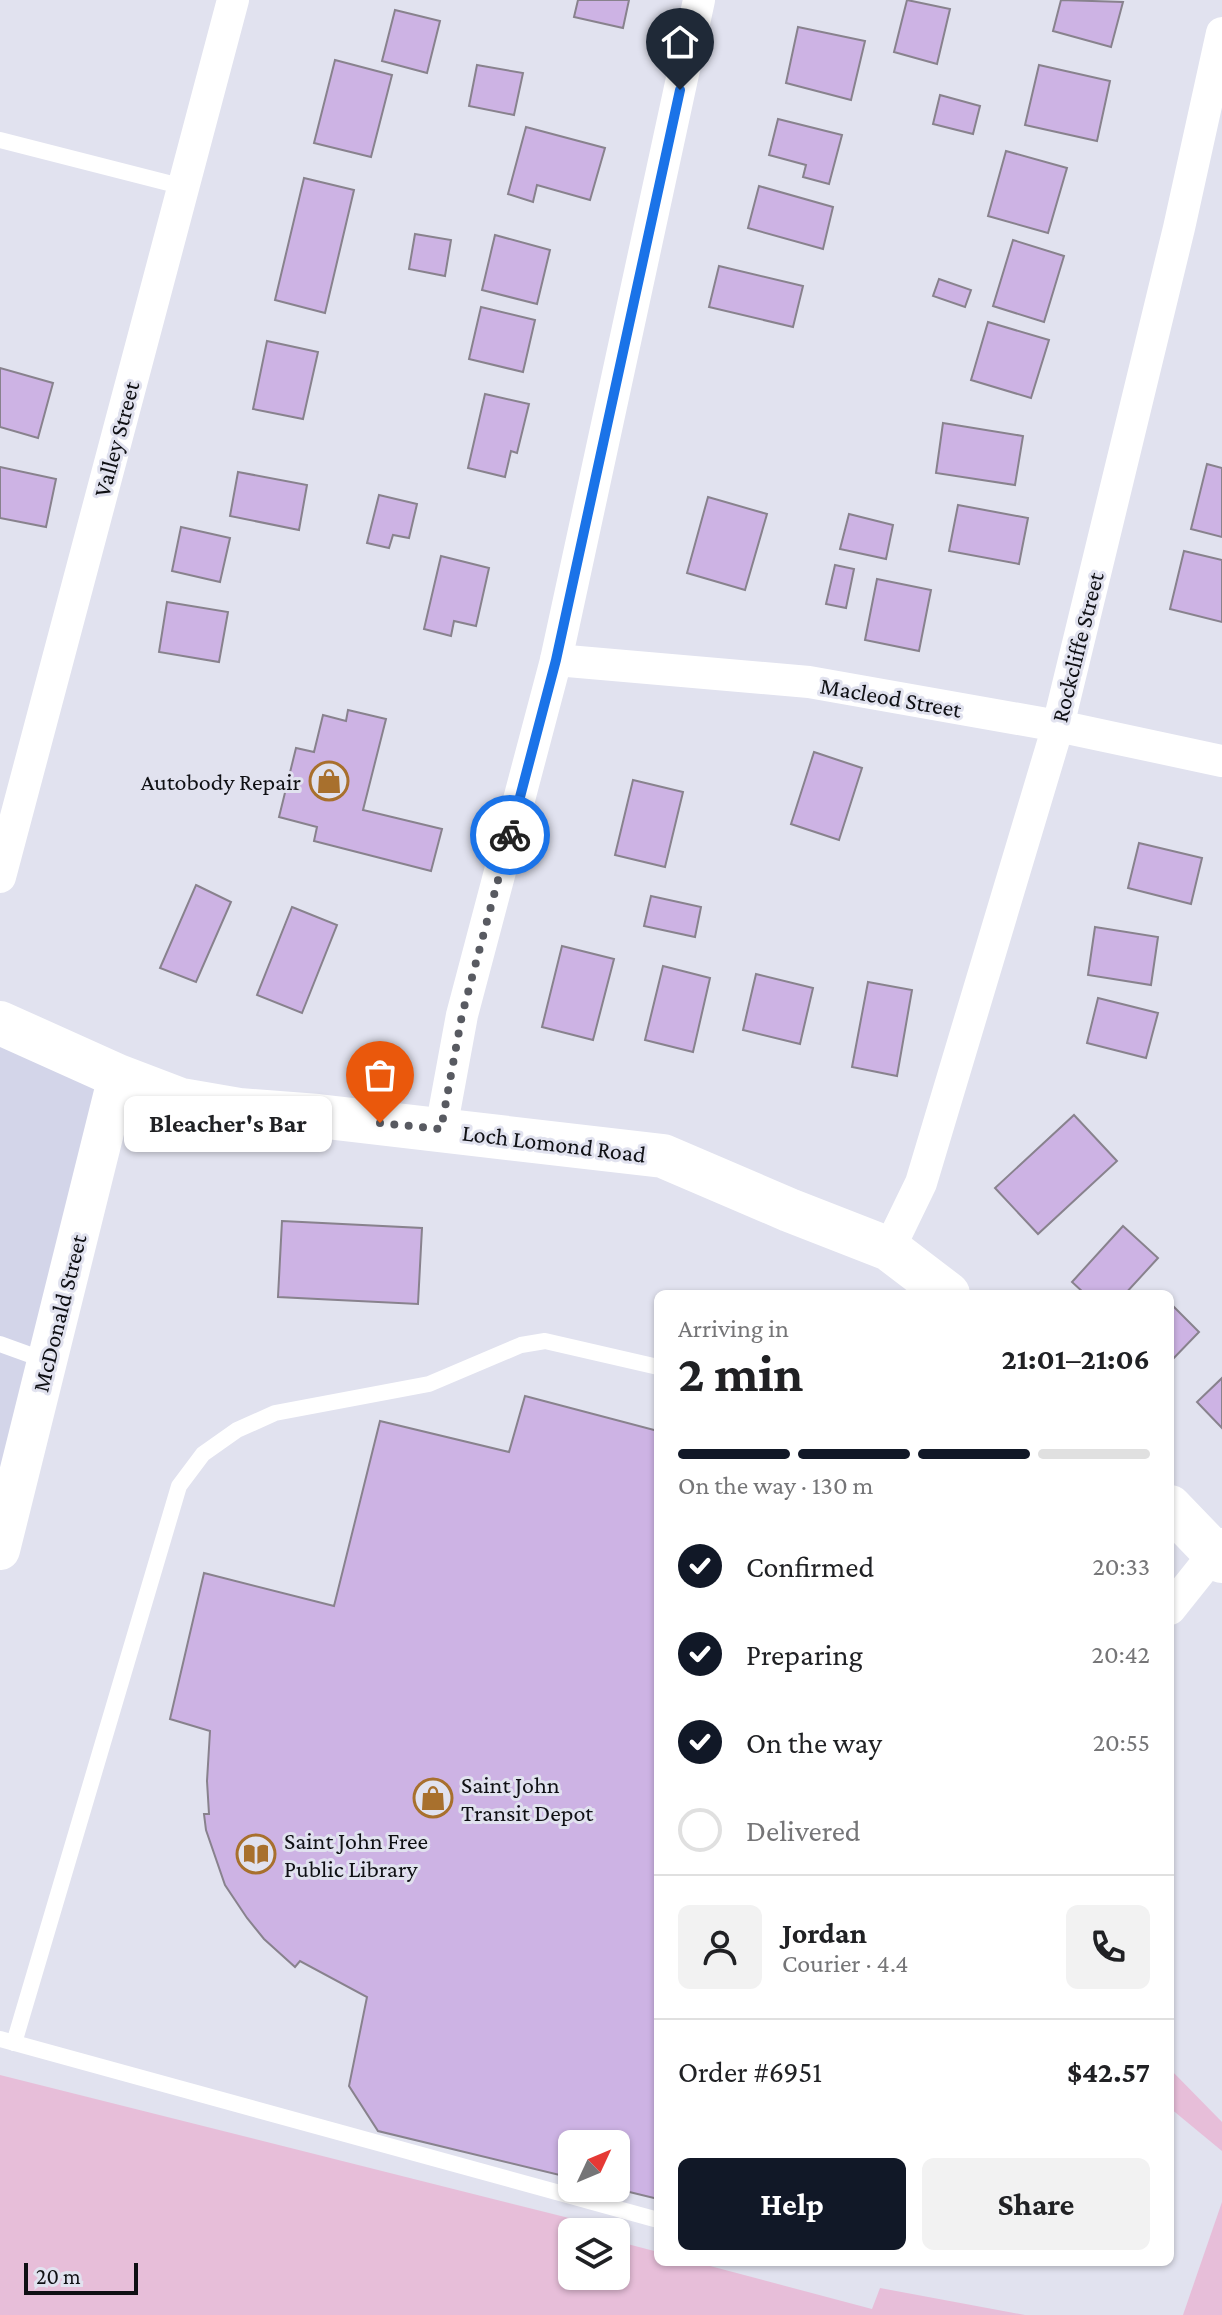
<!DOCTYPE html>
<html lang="en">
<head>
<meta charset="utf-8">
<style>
  body { margin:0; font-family:"Crimson Pro",serif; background:#f2f2f2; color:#202124; height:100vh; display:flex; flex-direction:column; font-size:30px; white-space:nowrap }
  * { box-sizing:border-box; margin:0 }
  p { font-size:26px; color:#757577 }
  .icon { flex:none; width:44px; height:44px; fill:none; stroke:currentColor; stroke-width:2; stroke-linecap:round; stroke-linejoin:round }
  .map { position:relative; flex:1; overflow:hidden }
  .panel { position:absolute; left:654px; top:1290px; width:520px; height:976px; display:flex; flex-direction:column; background:#fff; border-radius:12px; box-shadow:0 2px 6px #0004 }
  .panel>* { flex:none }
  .needle { width:52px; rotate:46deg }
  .buttons { position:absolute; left:558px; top:2130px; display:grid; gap:16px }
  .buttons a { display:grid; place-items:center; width:72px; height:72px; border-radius:12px; background:#fff; box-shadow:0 2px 6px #0004; font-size:40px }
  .scale { position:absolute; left:24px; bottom:20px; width:114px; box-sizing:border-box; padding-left:8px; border:4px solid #0f1014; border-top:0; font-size:22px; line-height:28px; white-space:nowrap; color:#0f1014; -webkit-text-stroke:6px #e1e2ef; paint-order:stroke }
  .pin { position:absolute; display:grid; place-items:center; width:68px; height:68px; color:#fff; margin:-82px -34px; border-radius:50% 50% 50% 0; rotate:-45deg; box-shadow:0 0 8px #0007 }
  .pin .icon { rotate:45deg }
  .courier { position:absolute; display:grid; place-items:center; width:80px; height:80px; margin:-40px; border:6px solid #1a73e8; border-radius:50%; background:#fff; color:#222; box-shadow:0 2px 10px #0007 }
  .bubble { position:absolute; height:56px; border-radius:12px; background:#fff; box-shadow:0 2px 6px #0004; font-size:26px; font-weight:700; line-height:56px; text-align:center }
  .summary em { font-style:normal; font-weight:700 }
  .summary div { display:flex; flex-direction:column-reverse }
  .summary { display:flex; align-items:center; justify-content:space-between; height:136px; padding:0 24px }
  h1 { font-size:52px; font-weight:700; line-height:60px }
  .bar { display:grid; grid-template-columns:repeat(4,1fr); gap:12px 8px; align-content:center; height:96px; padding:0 24px }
  .bar i { height:10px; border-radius:6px; background:#e0e0e0 }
  .bar .selected { background:#111827 }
  .bar p { grid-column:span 4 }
  .line { display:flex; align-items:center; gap:20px; padding:0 24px; border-top:2px solid #e0e0e0 }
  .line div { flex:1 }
  .round { display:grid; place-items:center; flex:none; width:84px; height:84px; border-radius:12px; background:#f2f2f2 }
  ol { padding:0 24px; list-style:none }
  li { display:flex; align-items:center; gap:24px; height:88px }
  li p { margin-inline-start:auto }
  li .icon { padding:8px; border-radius:50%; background:#111827; color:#fff; stroke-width:4 }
  li:last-child { color:#757577 }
  li i { width:44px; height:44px; border:4px solid #e0e0e0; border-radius:50% }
  .primary-button { display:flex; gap:16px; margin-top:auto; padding:16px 24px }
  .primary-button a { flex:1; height:92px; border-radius:12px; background:#111827; color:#fff; font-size:32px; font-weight:700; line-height:92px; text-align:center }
  .primary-button a+a { background:#f2f2f2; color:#202124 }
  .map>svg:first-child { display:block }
  .built { fill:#d3d5e9 }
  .green { fill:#e7bed9 }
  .building { fill:#cdb3e4; stroke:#88828d; stroke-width:2 }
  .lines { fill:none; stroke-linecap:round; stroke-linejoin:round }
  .service { stroke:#fff; stroke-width:16 }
  .minor { stroke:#fff; stroke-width:32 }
  .tertiary { stroke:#fff; stroke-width:40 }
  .secondary { stroke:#fff; stroke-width:44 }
  .done { stroke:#585a61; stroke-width:8; stroke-dasharray:0 14.4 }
  .route { stroke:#1a73e8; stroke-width:10 }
  .labels { text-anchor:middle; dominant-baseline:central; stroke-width:6; stroke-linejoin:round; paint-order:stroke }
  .street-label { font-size:24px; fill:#0f1014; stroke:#e1e2ef }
  .poi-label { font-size:24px; fill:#0f1014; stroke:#e1e2ef; text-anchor:start }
</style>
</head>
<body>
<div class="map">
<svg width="1222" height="2315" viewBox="0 0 1222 2315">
  <rect width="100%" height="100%" fill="#e1e2ef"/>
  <path class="built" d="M0,1023L118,1076L0,1550Z"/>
  <g class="green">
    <path d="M1170,2069L1222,2122V2151L1170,2108Z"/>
    <path d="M0,2075L573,2219L586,2224L590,2229L589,2232H572V2276H616V2241L658,2252V2262H695L872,2309L880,2288L1025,2315H0Z"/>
    <path d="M1222,2202V2315H1183Z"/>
  </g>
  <g class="building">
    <path d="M578,0H629L623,28L574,17Z"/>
    <path d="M907,0L950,9L937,64L894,52Z"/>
    <path d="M1061,0L1123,2L1111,47L1053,31Z"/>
    <path d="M395,10L440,21L427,73L382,61Z"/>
    <path d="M798,27L865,41L851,100L786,83Z"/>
    <path d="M335,60L392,75L371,157L314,143Z"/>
    <path d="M477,65L523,73L514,115L469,106Z"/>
    <path d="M1039,65L1110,81L1097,141L1025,125Z"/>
    <path d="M940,95L980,106L973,134L933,124Z"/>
    <path d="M778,119L842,135L829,184L803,177L806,165L769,155Z"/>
    <path d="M526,127L605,148L590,200L537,185L533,202L508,194Z"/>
    <path d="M1006,151L1067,168L1048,233L988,216Z"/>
    <path d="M304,178L354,190L325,313L275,300Z"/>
    <path d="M759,186L833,207L823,249L748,228Z"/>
    <path d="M415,234L451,240L445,276L409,269Z"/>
    <path d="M495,235L550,250L537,304L482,290Z"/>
    <path d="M1013,240L1064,256L1044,322L993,306Z"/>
    <path d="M719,266L803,286L793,327L709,307Z"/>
    <path d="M939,279L971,290L965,307L933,296Z"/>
    <path d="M481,307L535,320L523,372L469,359Z"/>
    <path d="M988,322L1049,340L1031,398L971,380Z"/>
    <path d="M267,341L318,352L303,419L253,409Z"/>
    <path d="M0,368L53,383L38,438L0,427Z"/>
    <path d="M485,394L529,404L517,453L511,451L505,477L468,468Z"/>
    <path d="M943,423L1023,436L1015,485L936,473Z"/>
    <path d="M1207,464L1222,468V537L1191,529Z"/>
    <path d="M0,467L56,479L46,527L0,518Z"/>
    <path d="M238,472L307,485L299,530L230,516Z"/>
    <path d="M379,495L417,504L409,538L393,535L389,548L367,543Z"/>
    <path d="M708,497L767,514L745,590L687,573Z"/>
    <path d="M958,505L1028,518L1019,564L949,551Z"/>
    <path d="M849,514L893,525L886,559L840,549Z"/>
    <path d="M181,527L230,538L220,582L172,571Z"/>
    <path d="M1184,551L1222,560V622L1170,609Z"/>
    <path d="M441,556L489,568L476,626L454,621L451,636L424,629Z"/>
    <path d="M835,565L854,569L846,608L826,604Z"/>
    <path d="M877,579L931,590L919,651L865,640Z"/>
    <path d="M167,602L228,612L219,662L159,652Z"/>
    <path d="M348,710L386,719L363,810L442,829L431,871L314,841L317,827L279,817L296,748L314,752L323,715L346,721Z"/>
    <path d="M814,752L862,768L839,840L791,824Z"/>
    <path d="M633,780L683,792L665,867L615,855Z"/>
    <path d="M1139,843L1202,858L1191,904L1128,888Z"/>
    <path d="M196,885L231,902L196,982L160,968Z"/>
    <path d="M651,896L701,907L695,937L644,926Z"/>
    <path d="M292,907L337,925L302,1013L257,995Z"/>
    <path d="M1095,927L1158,937L1151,985L1088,975Z"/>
    <path d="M562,946L614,959L593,1040L542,1027Z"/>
    <path d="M663,966L710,978L693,1052L645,1040Z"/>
    <path d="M756,974L813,988L800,1044L743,1030Z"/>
    <path d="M868,982L912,990L897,1076L852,1067Z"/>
    <path d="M1098,998L1158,1013L1146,1058L1087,1043Z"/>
    <path d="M1074,1115L1117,1161L1038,1234L995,1188Z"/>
    <path d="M282,1221L422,1228L418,1304L278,1297Z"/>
    <path d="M1123,1226L1158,1258L1125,1294H1085L1072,1282Z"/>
    <path d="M1170,1303L1199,1332L1170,1362Z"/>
    <path d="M1222,1378V1428L1197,1402Z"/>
    <path d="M525,1396L658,1431V2199L613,2188H616V2144H572V2178L378,2131L349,2086L367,1997L300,1961L295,1967L264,1939L247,1918L225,1885L206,1830L204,1814H209L207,1781L210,1731L170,1719L204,1573L334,1606L380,1421L509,1452Z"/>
  </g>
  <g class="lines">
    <g class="service">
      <path d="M0,140L184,187"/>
      <path d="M0,1344L47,1361"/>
      <path d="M0,2039L658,2220"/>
      <path d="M14,2043L179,1486L203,1454L237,1430L275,1413L429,1384L521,1345L545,1341L658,1367"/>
    </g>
    <g class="minor">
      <path d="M556,660L809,682L1058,726L1222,761"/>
      <path d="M0,877L233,0"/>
      <path d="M441,1129L462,1015L556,660L699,0"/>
      <path d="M889,1249L921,1183L1058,726L1179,228L1222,33"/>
      <path d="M1170,1609L1222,1544"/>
    </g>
    <path class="tertiary" d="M0,1550L118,1076"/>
    <g class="secondary">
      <path d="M0,1023L118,1076L181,1100L239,1110L318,1116L663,1156L789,1210L889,1249L948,1294"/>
      <path d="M1170,1507L1222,1561"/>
    </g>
  </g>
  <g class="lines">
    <path class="done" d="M380,1123L441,1129L462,1015L510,835"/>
    <path class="route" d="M510,835L556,660L680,90"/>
  </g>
  <defs>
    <symbol id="shop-ring" viewBox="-11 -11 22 22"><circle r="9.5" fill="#e1e2ef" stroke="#a8702d" stroke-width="1.5"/><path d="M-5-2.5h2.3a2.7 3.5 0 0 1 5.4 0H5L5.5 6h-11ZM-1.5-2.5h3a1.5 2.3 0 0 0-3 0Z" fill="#a8702d"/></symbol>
    <symbol id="library-ring" viewBox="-11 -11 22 22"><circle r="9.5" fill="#e1e2ef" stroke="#a8702d" stroke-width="1.5"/><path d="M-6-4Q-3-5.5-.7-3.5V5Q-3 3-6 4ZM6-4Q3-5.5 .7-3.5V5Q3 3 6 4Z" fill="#a8702d"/></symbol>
  </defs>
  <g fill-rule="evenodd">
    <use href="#shop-ring" x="307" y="759" width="44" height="44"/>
    <use href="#shop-ring" x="411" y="1776" width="44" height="44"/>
    <use href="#library-ring" x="234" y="1832" width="44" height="44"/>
  </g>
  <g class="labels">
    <g class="street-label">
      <text transform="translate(116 439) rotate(-75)">Valley Street</text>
      <text transform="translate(1077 647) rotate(-76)">Rockcliffe Street</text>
      <text transform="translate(891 697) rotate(10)">Macleod Street</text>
      <text transform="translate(554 1143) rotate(7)">Loch Lomond Road</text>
      <text transform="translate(59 1313) rotate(-76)">McDonald Street</text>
    </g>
    <g class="poi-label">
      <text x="301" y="781" text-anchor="end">Autobody Repair</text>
      <text x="461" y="1784">Saint John<tspan x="461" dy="28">Transit Depot</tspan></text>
      <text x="284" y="1840">Saint John Free<tspan x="284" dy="28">Public Library</tspan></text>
    </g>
  </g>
</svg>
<div class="buttons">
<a><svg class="needle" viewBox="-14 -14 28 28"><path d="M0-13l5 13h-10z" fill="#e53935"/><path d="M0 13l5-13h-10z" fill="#757577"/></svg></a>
<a><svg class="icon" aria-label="layers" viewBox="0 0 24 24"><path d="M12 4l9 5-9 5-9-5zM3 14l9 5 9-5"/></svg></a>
</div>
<div class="scale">20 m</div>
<div class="pin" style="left:380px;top:1123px;background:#ea580c"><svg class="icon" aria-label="bag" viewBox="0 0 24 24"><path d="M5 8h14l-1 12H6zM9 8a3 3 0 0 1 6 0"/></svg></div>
<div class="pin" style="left:680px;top:90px;background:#1f2937"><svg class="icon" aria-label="home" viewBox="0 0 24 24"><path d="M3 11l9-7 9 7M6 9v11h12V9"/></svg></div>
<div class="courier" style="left:510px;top:835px"><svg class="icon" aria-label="bike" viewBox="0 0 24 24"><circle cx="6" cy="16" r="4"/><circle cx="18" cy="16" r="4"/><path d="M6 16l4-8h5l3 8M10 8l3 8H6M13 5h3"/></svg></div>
<div class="bubble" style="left:124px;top:1096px;width:208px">Bleacher's Bar</div>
<section class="panel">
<div class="summary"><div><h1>2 min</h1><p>Arriving in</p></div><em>21:01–21:06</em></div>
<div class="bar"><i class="selected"></i><i class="selected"></i><i class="selected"></i><i></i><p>On the way · 130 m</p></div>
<ol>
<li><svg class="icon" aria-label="check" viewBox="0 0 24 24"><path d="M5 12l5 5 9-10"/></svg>Confirmed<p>20:33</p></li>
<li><svg class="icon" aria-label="check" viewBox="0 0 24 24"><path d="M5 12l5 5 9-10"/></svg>Preparing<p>20:42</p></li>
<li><svg class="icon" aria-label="check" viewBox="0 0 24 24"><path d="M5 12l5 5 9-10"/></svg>On the way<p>20:55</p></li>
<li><i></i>Delivered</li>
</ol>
<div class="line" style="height:144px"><a class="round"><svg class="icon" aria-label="person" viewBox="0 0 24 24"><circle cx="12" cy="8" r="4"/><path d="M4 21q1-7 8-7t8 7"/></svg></a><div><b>Jordan</b><p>Courier · 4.4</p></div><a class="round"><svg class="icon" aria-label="phone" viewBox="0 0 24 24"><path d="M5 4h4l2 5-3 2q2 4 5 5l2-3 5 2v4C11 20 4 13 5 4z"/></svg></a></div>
<div class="line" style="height:104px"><div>Order #6951</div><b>$42.57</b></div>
<div class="primary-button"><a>Help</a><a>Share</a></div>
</section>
</div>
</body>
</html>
